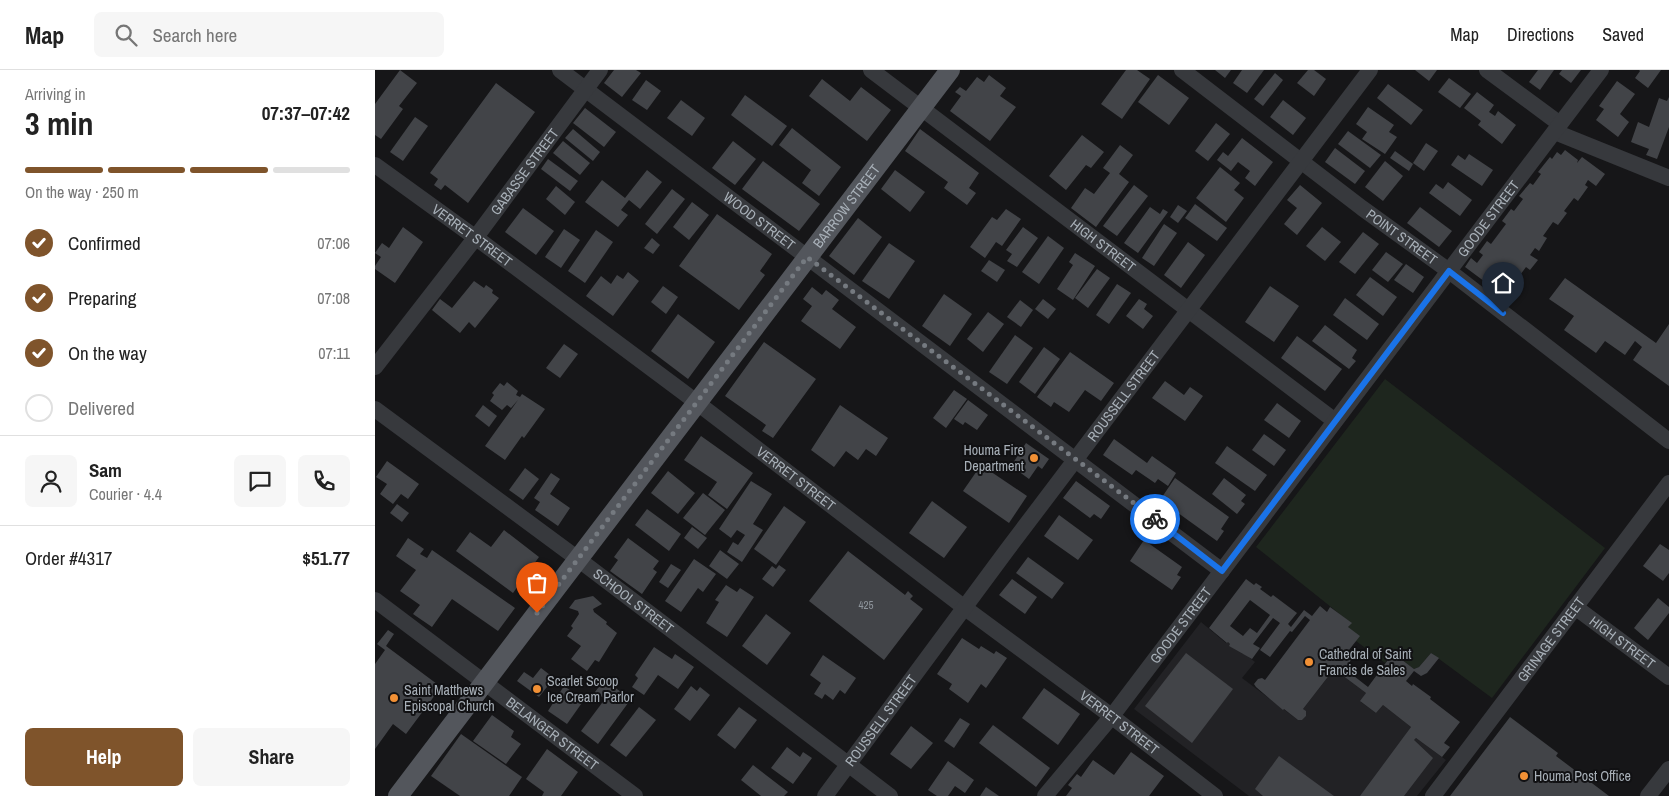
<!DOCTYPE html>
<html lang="en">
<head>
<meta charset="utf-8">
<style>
  body { margin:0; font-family:"Archivo Narrow",sans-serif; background:#f6f6f6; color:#222; height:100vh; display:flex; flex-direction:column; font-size:19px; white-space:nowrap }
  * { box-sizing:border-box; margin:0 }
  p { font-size:16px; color:#767676 }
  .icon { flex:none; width:28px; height:28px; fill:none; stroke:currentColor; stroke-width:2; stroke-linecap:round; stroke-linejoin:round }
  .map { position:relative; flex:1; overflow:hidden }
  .drawer { display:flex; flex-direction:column; background:#fff; width:375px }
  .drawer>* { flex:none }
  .pin { position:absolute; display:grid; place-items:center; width:42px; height:42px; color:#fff; margin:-51px -21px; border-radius:50% 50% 50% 0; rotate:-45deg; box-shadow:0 0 5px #0007 }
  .pin .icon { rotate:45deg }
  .courier { position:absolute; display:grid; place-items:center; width:50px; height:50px; margin:-25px; border:4px solid #1a73e8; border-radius:50%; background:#fff; color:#222; box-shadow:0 1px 6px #0007 }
  .overview em { font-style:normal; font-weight:700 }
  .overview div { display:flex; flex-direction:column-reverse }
  .overview { display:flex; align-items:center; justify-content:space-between; height:85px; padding:0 25px }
  h1 { font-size:32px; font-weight:700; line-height:38px }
  .bar { display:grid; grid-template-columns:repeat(4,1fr); gap:8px 5px; align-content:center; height:60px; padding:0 25px }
  .bar i { height:6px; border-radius:4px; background:#e0e0e0 }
  .bar .current { background:#7f542b }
  .bar p { grid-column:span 4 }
  .line { display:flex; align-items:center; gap:12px; padding:0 25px; border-top:1px solid #e0e0e0 }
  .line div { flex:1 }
  .round { display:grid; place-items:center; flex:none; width:52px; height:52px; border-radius:8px; background:#f6f6f6 }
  ol { padding:0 25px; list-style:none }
  li { display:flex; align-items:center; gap:15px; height:55px }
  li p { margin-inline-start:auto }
  li .icon { padding:5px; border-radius:50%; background:#7f542b; color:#fff; stroke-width:4 }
  li:last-child { color:#767676 }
  li i { width:28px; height:28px; border:2px solid #e0e0e0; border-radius:50% }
  .cta { display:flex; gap:10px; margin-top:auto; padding:10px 25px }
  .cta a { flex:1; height:58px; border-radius:8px; background:#7f542b; color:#fff; font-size:20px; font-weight:700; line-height:58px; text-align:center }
  .cta a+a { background:#f6f6f6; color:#222 }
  header { display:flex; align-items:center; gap:30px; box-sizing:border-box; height:70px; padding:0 25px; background:#fff; border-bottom:1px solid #e0e0e0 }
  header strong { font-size:24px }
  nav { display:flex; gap:28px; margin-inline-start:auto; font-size:18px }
  .search { width:350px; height:45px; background:#f6f6f6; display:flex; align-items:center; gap:12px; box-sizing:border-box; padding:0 18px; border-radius:8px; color:#767676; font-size:19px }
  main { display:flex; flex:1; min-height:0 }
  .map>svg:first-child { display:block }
  .built { fill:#222225 }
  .green { fill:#1e261e }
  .building { fill:#424448; fill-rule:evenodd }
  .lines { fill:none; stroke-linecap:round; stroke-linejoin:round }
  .minor { stroke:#37393d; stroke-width:16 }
  .major { stroke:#53565c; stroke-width:20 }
  .done { stroke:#757a80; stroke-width:5; stroke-dasharray:0 9 }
  .route { stroke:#1a73e8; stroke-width:6 }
  .poi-dot { fill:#f19035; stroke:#111113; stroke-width:2 }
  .labels { text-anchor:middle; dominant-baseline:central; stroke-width:4; stroke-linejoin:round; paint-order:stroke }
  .number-label { font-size:11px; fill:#8e959c }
  .street-label { font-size:14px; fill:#a8b0b8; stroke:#111113 }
  .poi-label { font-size:14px; fill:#a8b0b8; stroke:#111113; text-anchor:start }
</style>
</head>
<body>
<header>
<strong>Map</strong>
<div class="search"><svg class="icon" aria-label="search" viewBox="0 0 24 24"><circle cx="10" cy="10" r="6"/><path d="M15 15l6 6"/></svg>Search here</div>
<nav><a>Map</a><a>Directions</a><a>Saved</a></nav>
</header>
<main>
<section class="drawer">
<div class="overview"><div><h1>3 min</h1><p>Arriving in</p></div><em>07:37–07:42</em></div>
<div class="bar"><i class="current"></i><i class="current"></i><i class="current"></i><i></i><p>On the way · 250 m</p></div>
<ol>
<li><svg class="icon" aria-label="check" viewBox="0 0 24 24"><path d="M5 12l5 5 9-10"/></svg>Confirmed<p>07:06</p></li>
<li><svg class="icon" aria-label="check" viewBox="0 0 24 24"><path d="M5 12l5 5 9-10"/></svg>Preparing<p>07:08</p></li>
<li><svg class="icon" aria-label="check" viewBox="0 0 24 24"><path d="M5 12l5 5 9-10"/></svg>On the way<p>07:11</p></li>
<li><i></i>Delivered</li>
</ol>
<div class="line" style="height:90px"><a class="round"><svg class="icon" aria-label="person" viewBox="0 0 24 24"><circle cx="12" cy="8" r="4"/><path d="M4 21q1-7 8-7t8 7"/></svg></a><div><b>Sam</b><p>Courier · 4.4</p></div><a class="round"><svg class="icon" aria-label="chat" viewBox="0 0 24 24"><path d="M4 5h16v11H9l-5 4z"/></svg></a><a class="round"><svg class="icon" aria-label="phone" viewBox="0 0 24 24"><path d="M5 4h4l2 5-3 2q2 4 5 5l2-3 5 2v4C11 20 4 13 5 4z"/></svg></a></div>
<div class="line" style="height:65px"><div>Order #4317</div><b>$51.77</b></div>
<div class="cta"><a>Help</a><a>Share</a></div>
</section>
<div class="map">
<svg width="1294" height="726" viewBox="0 0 1294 726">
  <rect width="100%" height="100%" fill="#161618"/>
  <path class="built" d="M826,552L851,573L853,572L855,574V576L868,584L869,583L880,592L867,608L923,650H927L931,646L928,639L959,599L991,623L986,632L1001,643L1008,635L1036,657L1030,666L1039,670L1041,668L1071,690L1042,726H874L759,639Z"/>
  <path class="green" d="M1010,309L1230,478L1117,628L1056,583L1044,597L1039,599L1018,583L1010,593L981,571L973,557L976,553L881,477Z"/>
  <g class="building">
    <path d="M25,0L42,13L24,36L28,39L6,69L0,65V34Z"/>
    <path d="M239,0H261L266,3L247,27L229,13Z"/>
    <path d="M751,0H762L775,9L747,49L726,34Z"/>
    <path d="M840,0H856L850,8Z"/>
    <path d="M867,0H889L872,23L858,13Z"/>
    <path d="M933,0H939L951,9L939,26L922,13Z"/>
    <path d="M1040,0H1062L1054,11Z"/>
    <path d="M1163,0H1179L1165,20L1154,12Z"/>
    <path d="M1187,0H1206L1196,13L1184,4Z"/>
    <path d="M1264,0H1286L1273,18L1260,8L1265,1Z"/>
    <path d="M900,3L908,10L888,36L879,29Z"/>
    <path d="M614,5L631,18L625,26L641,37L615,71L575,41L586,26L580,22L585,17L591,21L602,7L609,12Z"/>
    <path d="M783,5L814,28L794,55L763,32Z"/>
    <path d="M1074,8L1096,24L1085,38L1063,22Z"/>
    <path d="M447,9L475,31L486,17L516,40L492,71L434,26Z"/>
    <path d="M271,10L286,21L272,40L257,30Z"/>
    <path d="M1242,11L1260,24L1245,44L1254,52L1243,67L1221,50L1229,39L1224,36Z"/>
    <path d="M121,13L160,42L93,133L70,115L66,120L59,115L63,109L55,103Z"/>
    <path d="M1013,14L1048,40L1036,55L1002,28Z"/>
    <path d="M1102,22L1119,35L1114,42L1120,46L1123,41L1141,55L1127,74L1103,55L1106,51L1089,38Z"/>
    <path d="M370,25L412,56L397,76L356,45Z"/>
    <path d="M1294,27V57L1282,89L1271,85L1274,79L1256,72L1263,52L1274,57L1284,28L1292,31Z"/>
    <path d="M306,30L330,48L317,66L292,48Z"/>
    <path d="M908,30L931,48L918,65L895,47Z"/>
    <path d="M993,37L1019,55L1014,62L1022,67L1010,84L987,69L992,62L981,54Z"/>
    <path d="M210,38L241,62L229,77L198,53Z"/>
    <path d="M40,47L53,56L28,91L15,82Z"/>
    <path d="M841,53L855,64L833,91L820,81Z"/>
    <path d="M417,58L466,97L444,126L427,113L436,100L404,75Z"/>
    <path d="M198,59L225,82L218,91L190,68Z"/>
    <path d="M545,59L604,103L594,118L601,123L592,135L569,118L573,112L530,81Z"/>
    <path d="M973,61L1006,85L995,98L963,74Z"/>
    <path d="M707,65L729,82L716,98L711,95L691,120L674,106Z"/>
    <path d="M867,68L898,92L880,116L870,108L875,101L863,92L856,101L842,90L848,82L853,86Z"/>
    <path d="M188,71L215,93L205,105L178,83Z"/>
    <path d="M358,71L381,89L360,115L337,98Z"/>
    <path d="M1051,73L1063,81L1049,101L1038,93Z"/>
    <path d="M745,75L758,85L744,104L754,112L721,157L696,138L710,118L719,124L735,103L728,98Z"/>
    <path d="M960,78L990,101L980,114L950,92Z"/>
    <path d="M1190,80L1203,90L1202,93L1207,87L1230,104L1221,116L1213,110L1210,115L1213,117L1203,131L1199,128L1189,141L1192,143L1183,155L1178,152L1168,166L1172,168L1164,181L1160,178L1155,185L1163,190L1155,200L1151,197L1140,212L1136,209L1131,215L1143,224L1137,232L1090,197L1096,188L1102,193L1108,185L1104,182L1112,171L1116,174L1131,154L1127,151L1136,139L1139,141L1148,129L1144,126L1155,113L1158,115L1166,104L1163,102L1175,87L1177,89L1182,82L1186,85Z"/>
    <path d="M1020,81L1038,94L1034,101L1015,88Z"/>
    <path d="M1094,84L1118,100L1107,116L1076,95L1083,85L1090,90Z"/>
    <path d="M173,89L203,111L195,121L166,99Z"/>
    <path d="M388,91L445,134L424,161L367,119Z"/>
    <path d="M1010,91L1028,106L1008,131L990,117Z"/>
    <path d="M845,97L865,113L859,120L869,128L851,152L821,128Z"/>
    <path d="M272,100L287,112L265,139L254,130L246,140L253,145L243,157L210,132L227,110L250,128Z"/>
    <path d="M520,100L550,122L535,142L506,119Z"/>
    <path d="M1073,112L1097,130L1085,146L1054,123L1061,114L1068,119Z"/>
    <path d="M759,115L773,126L742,166L728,156Z"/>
    <path d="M925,115L947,133L922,165L909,154L922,138L912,130Z"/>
    <path d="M181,116L200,132L190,145L171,129Z"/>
    <path d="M297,119L310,129L282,164L270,154Z"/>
    <path d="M317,132L334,145L314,170L298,157Z"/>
    <path d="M820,134L852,158L842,171L810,148Z"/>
    <path d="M803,135L812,141L803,153L795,147Z"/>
    <path d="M775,137L785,144L788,139L793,142L763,183L749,173Z"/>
    <path d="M1045,137L1077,161L1064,177L1032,153Z"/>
    <path d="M148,138L179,161L161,185L130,162Z"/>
    <path d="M631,139L646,149L627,176L621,172L610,188L595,177L617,147L622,150Z"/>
    <path d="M342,144L397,184L385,201L390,205L364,240L304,196Z"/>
    <path d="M483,148L507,167L479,205L454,186Z"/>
    <path d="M789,154L802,163L779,196L767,188Z"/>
    <path d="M28,157L48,172L20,213L0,199V196L6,187L0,183L7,173L14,178Z"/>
    <path d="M648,157L663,168L642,197L632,191L637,184L631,180Z"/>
    <path d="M947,157L966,172L950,191L931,176Z"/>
    <path d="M189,159L205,170L186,198L170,187Z"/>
    <path d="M221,160L238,172L210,213L193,201Z"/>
    <path d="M988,162L1004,174L980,204L964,192Z"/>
    <path d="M673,166L689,178L664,214L647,202Z"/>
    <path d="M277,168L285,175L278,184L269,178Z"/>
    <path d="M813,172L830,185L806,218L789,205Z"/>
    <path d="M514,173L540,191L514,229L487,211Z"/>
    <path d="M1011,182L1028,194L1013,212L997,200Z"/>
    <path d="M700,183L720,196L698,230L682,219L698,195L694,192Z"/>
    <path d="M614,190L630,200L622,212L606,201Z"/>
    <path d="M1031,194L1049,207L1038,223L1019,210Z"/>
    <path d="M722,199L735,208L713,238L700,228Z"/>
    <path d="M253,202L264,211L238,246L211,226L226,206L236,214L242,205L248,209Z"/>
    <path d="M995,207L1022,227L1008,246L981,225Z"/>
    <path d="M1190,208L1281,273L1294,254V316L1258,290L1267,277L1260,271L1250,285L1230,271L1221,283L1189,260L1199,246L1174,229Z"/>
    <path d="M99,211L109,218L111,215L118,220L117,223L124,228L100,258L94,252L85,263L57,240L65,229L77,238Z"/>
    <path d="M742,214L756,223L734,254L721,245Z"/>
    <path d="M288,216L303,227L291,244L276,232Z"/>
    <path d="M895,216L924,236L899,272L870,252Z"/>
    <path d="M437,217L447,225L451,220L464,230L457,239L481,257L465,279L426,251L437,236L428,229Z"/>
    <path d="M569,224L597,244L575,276L547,256Z"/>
    <path d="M970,228L1004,254L992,270L958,245Z"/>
    <path d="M668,229L681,239L673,249L660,239Z"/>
    <path d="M764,229L772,234L769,239L778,246L768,259L751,246Z"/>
    <path d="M645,230L658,240L646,257L632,247Z"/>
    <path d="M613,242L629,254L608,282L592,269Z"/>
    <path d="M303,244L340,272L313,309L276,281Z"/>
    <path d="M950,255L982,280L977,288L981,291L974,299L937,271Z"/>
    <path d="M640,265L658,278L632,314L614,302Z"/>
    <path d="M922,266L967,299L950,321L906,288Z"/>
    <path d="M389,272L441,309L398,368L387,361L391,355L350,326Z"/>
    <path d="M189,274L203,284L185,308L171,298Z"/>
    <path d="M669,277L685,289L660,324L644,312Z"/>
    <path d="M695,282L739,313L726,331L710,320L694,342L679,332L676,337L662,327Z"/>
    <path d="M790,311L809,325L815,317L828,326L810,351L777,328Z"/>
    <path d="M132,312L143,321L141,325L145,327L147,324L170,339L149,368L147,366L130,390L110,376L143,330L136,338L132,335L127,340L115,331L119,325L117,323L125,313L129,316Z"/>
    <path d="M579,320L592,329L571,358L558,348Z"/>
    <path d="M593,330L613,345L602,360L590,352L588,355L579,349Z"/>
    <path d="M902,333L926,351L914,368L889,350Z"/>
    <path d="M108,335L122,346L114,357L100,346Z"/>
    <path d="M465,335L513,368L501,386L491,379L483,390L471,381L459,397L436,380Z"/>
    <path d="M889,364L911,380L899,396L877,380Z"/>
    <path d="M326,366L378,403L352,439L333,425L342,412L309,390Z"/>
    <path d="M739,369L772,393L777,386L801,403L793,416L783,409L780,413L761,400L757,405L728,385Z"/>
    <path d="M651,373L674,389L667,399L663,396L654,409L636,396Z"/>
    <path d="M852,376L892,405L880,421L840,393Z"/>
    <path d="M12,391L44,414L33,429L26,424L18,434L5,424L12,414L1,407Z"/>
    <path d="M606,395L652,426L634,453L588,421Z"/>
    <path d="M150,398L164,409L148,430L134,420Z"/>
    <path d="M293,401L320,423L303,444L276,423Z"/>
    <path d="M176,403L185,409L175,424L195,438L183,456L160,440L165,432L159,428Z"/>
    <path d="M800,408L854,447L846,459L849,461L842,471L785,430Z"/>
    <path d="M849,408L871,425L866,431L870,434L862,444L837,424Z"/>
    <path d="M376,411L397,424L378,454L388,460L367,492L352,482L358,472L363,475L370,465L362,460L356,468L344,459Z"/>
    <path d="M701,411L735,436L726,449L719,444L715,448L688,428Z"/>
    <path d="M328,423L350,440L330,465L308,448Z"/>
    <path d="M557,431L592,457L569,488L534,463Z"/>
    <path d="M22,434L34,443L27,452L15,443Z"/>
    <path d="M409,436L431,452L401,495L379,479Z"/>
    <path d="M272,439L306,464L294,481L260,455Z"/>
    <path d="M684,445L718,470L703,490L669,466Z"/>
    <path d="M317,457L332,468L323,479L309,468Z"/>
    <path d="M129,460L164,487L138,523L81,481L95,462L116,477Z"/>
    <path d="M33,468L49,479L45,484L52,488L57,480L140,538L123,561L77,529L57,557L38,544L45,535L25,521L41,500L21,486Z"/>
    <path d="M253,468L284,491L278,499L282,502L267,524L235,501L243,490L239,487Z"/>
    <path d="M769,470L807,497L802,505L806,507L797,520L755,491Z"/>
    <path d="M1285,474L1294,480V503L1288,511L1268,496Z"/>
    <path d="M345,480L364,494L352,509L334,496Z"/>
    <path d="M473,481L530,525L533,521L538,526L535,529L548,539L509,590L434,531Z"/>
    <path d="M653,487L689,513L677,529L641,503Z"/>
    <path d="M319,489L341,504L328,522L323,518L306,542L290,531Z"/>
    <path d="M296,494L306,500L293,518L284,512Z"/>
    <path d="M404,495L411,500L398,517L387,509L397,496L401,499Z"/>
    <path d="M637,509L662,527L650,544L624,525Z"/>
    <path d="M871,509L879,515L881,513L887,517L885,519L896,527L898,525L922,543L913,554L916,557L929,540L937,546L945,536L952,542L955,537L977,553L973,557L985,566L970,585L976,590L970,599L993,617L1018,583L1039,599L1044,597L1056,583L1064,588L1052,603L1046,606L1039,601L1031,611L1037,616L1038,614L1056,627L1055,629L1085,652L1069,673L1075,677L1067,687L1041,668L1039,670L1058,688L1029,726H985L1036,657L1008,635L1001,643L985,631L991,623L959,599L928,639L931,641V646L927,650H923L909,639L908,640L881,617L879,614L883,609L887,608L890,610L935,550L930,546L917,562L915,561L895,587L885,580L905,553L898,548L878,574L885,578L877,589L854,576L855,574L853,572L852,573L834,558ZM875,530L895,545L882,563L875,558L868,566L855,556Z"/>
    <path d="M351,515L362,522L365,518L379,527L352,567L331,553L344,532L340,530Z"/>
    <path d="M218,526L227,534L218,539L219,542L232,552L231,554L242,563L224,592L220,590L212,601L196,589L206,576L192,566L198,558L196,556L204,544L203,541L194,538L200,530Z"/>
    <path d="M1283,528L1294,537V543L1273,570L1259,558Z"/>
    <path d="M391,544L416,563L392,595L367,576Z"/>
    <path d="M13,560L19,564L11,576L66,617L31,664L18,654L0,679V594L10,580L2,574Z"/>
    <path d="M587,568L604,579L606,576L619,584L621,581L632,588L611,618L606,614L593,633L574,619L577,614L562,604Z"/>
    <path d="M279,577L297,589L300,584L319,597L303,619L283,605L269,625L257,617L263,608L260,605Z"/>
    <path d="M811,583L858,619L817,673L770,636Z"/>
    <path d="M448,585L481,608L470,624L465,620L458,630L450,624L447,629L439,624L446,613L435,605Z"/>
    <path d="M166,598L179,608L164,627L142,611L149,602L158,608Z"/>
    <path d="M229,610L256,629L223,674L206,661L230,629L220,622Z"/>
    <path d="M189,616L209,630L192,654L173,641Z"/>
    <path d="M316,616L322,621L325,617L335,625L315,651L299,639Z"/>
    <path d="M669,618L705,644L683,675L647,648Z"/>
    <path d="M264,637L281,650L251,687L235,675Z"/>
    <path d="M364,637L382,650L360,679L342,665Z"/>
    <path d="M117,645L139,661L136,667L146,674L131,694L98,671Z"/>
    <path d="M1135,647L1183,683L1181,686L1234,726H1075Z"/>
    <path d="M585,648L595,654L579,678L569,671Z"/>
    <path d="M618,655L675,698L661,717L604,673Z"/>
    <path d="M536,656L558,673L536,699L515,684Z"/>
    <path d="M86,664L147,707L134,726H85L56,706Z"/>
    <path d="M412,677L425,687L428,682L437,688L418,714L396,698Z"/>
    <path d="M172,679L203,702L186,726H167L169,722L151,709Z"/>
    <path d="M756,682L789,706L774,726H691L697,718L693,715L702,704L706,707L718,690L739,705Z"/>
    <path d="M904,686L959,726H888L880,719Z"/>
    <path d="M573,691L599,710L590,723L580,716L573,726H562L553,720Z"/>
    <path d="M378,695L413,722L409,726H386L366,710Z"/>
    <path d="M611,717L624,726H605Z"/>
  </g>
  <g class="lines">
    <g class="minor">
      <path id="s1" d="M185,0L847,501"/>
      <path id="s2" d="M496,0L960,351"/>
      <path id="s3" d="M807,0L987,138L1074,201L1294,371"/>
      <path d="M1112,0L1185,54"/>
      <path d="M1180,62L1294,108"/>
      <path id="s4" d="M0,95L108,173L308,322L590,538L727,639L840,726"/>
      <path id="s5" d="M0,297L101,167L225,0"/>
      <path id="s6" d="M0,339L203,489L515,726"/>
      <path id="s7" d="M0,530L260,726"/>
      <path id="s8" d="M1200,537L1294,607"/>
      <path id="s9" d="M450,726L632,480L995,0"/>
      <path id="s10" d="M670,726L737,646L1226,0"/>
      <path id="s11" d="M1058,726L1294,413"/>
      <path d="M1273,726L1294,699"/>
    </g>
    <path class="major" id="s12" d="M23,726L575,0"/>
  </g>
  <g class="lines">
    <path class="done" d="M162,543L432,187L780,449"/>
    <path class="route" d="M780,449L847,501L1074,201L1128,243"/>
  </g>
  <g class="poi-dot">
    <circle cx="659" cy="388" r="5"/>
    <circle cx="934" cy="592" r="5"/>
    <circle cx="162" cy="619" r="5"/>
    <circle cx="19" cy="628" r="5"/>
    <circle cx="1149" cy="706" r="5"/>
  </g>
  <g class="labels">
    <g class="number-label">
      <text x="491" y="535">425</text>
    </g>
    <g class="street-label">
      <text stroke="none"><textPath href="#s5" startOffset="246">GABASSE STREET</textPath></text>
      <text stroke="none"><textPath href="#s12" startOffset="741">BARROW STREET</textPath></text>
      <text stroke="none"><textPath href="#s10" startOffset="728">GOODE STREET</textPath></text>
      <text stroke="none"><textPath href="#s1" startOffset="250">WOOD STREET</textPath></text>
      <text stroke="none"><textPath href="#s4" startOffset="120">VERRET STREET</textPath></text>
      <text stroke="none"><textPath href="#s3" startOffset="276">POINT STREET</textPath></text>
      <text stroke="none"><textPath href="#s2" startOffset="291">HIGH STREET</textPath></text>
      <text stroke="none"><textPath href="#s9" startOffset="499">ROUSSELL STREET</textPath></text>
      <text stroke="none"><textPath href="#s4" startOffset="525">VERRET STREET</textPath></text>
      <text stroke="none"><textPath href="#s6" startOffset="322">SCHOOL STREET</textPath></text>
      <text stroke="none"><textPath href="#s10" startOffset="218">GOODE STREET</textPath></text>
      <text stroke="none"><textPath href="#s11" startOffset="196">GRINAGE STREET</textPath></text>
      <text stroke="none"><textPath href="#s8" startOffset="59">HIGH STREET</textPath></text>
      <text stroke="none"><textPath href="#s9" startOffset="94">ROUSSELL STREET</textPath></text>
      <text stroke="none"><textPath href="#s4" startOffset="930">VERRET STREET</textPath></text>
      <text stroke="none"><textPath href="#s7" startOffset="222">BELANGER STREET</textPath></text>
    </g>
    <g class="poi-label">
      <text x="649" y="380" text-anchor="end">Houma Fire<tspan x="649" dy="16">Department</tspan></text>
      <text x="944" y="584">Cathedral of Saint<tspan x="944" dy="16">Francis de Sales</tspan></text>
      <text x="172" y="611">Scarlet Scoop<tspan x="172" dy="16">Ice Cream Parlor</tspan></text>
      <text x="29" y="620">Saint Matthews<tspan x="29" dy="16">Episcopal Church</tspan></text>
      <text x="1159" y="706">Houma Post Office</text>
    </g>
  </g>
</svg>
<div class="pin" style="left:162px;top:543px;background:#ea580c"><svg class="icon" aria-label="bag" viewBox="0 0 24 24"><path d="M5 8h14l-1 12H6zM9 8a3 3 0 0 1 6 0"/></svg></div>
<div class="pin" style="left:1128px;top:243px;background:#1f2937"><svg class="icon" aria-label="home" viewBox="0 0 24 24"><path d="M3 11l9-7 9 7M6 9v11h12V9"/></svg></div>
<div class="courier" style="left:780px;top:449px"><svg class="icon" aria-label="bike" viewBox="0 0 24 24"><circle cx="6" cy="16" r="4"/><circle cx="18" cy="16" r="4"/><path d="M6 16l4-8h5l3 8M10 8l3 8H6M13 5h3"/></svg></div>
</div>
</main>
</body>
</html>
